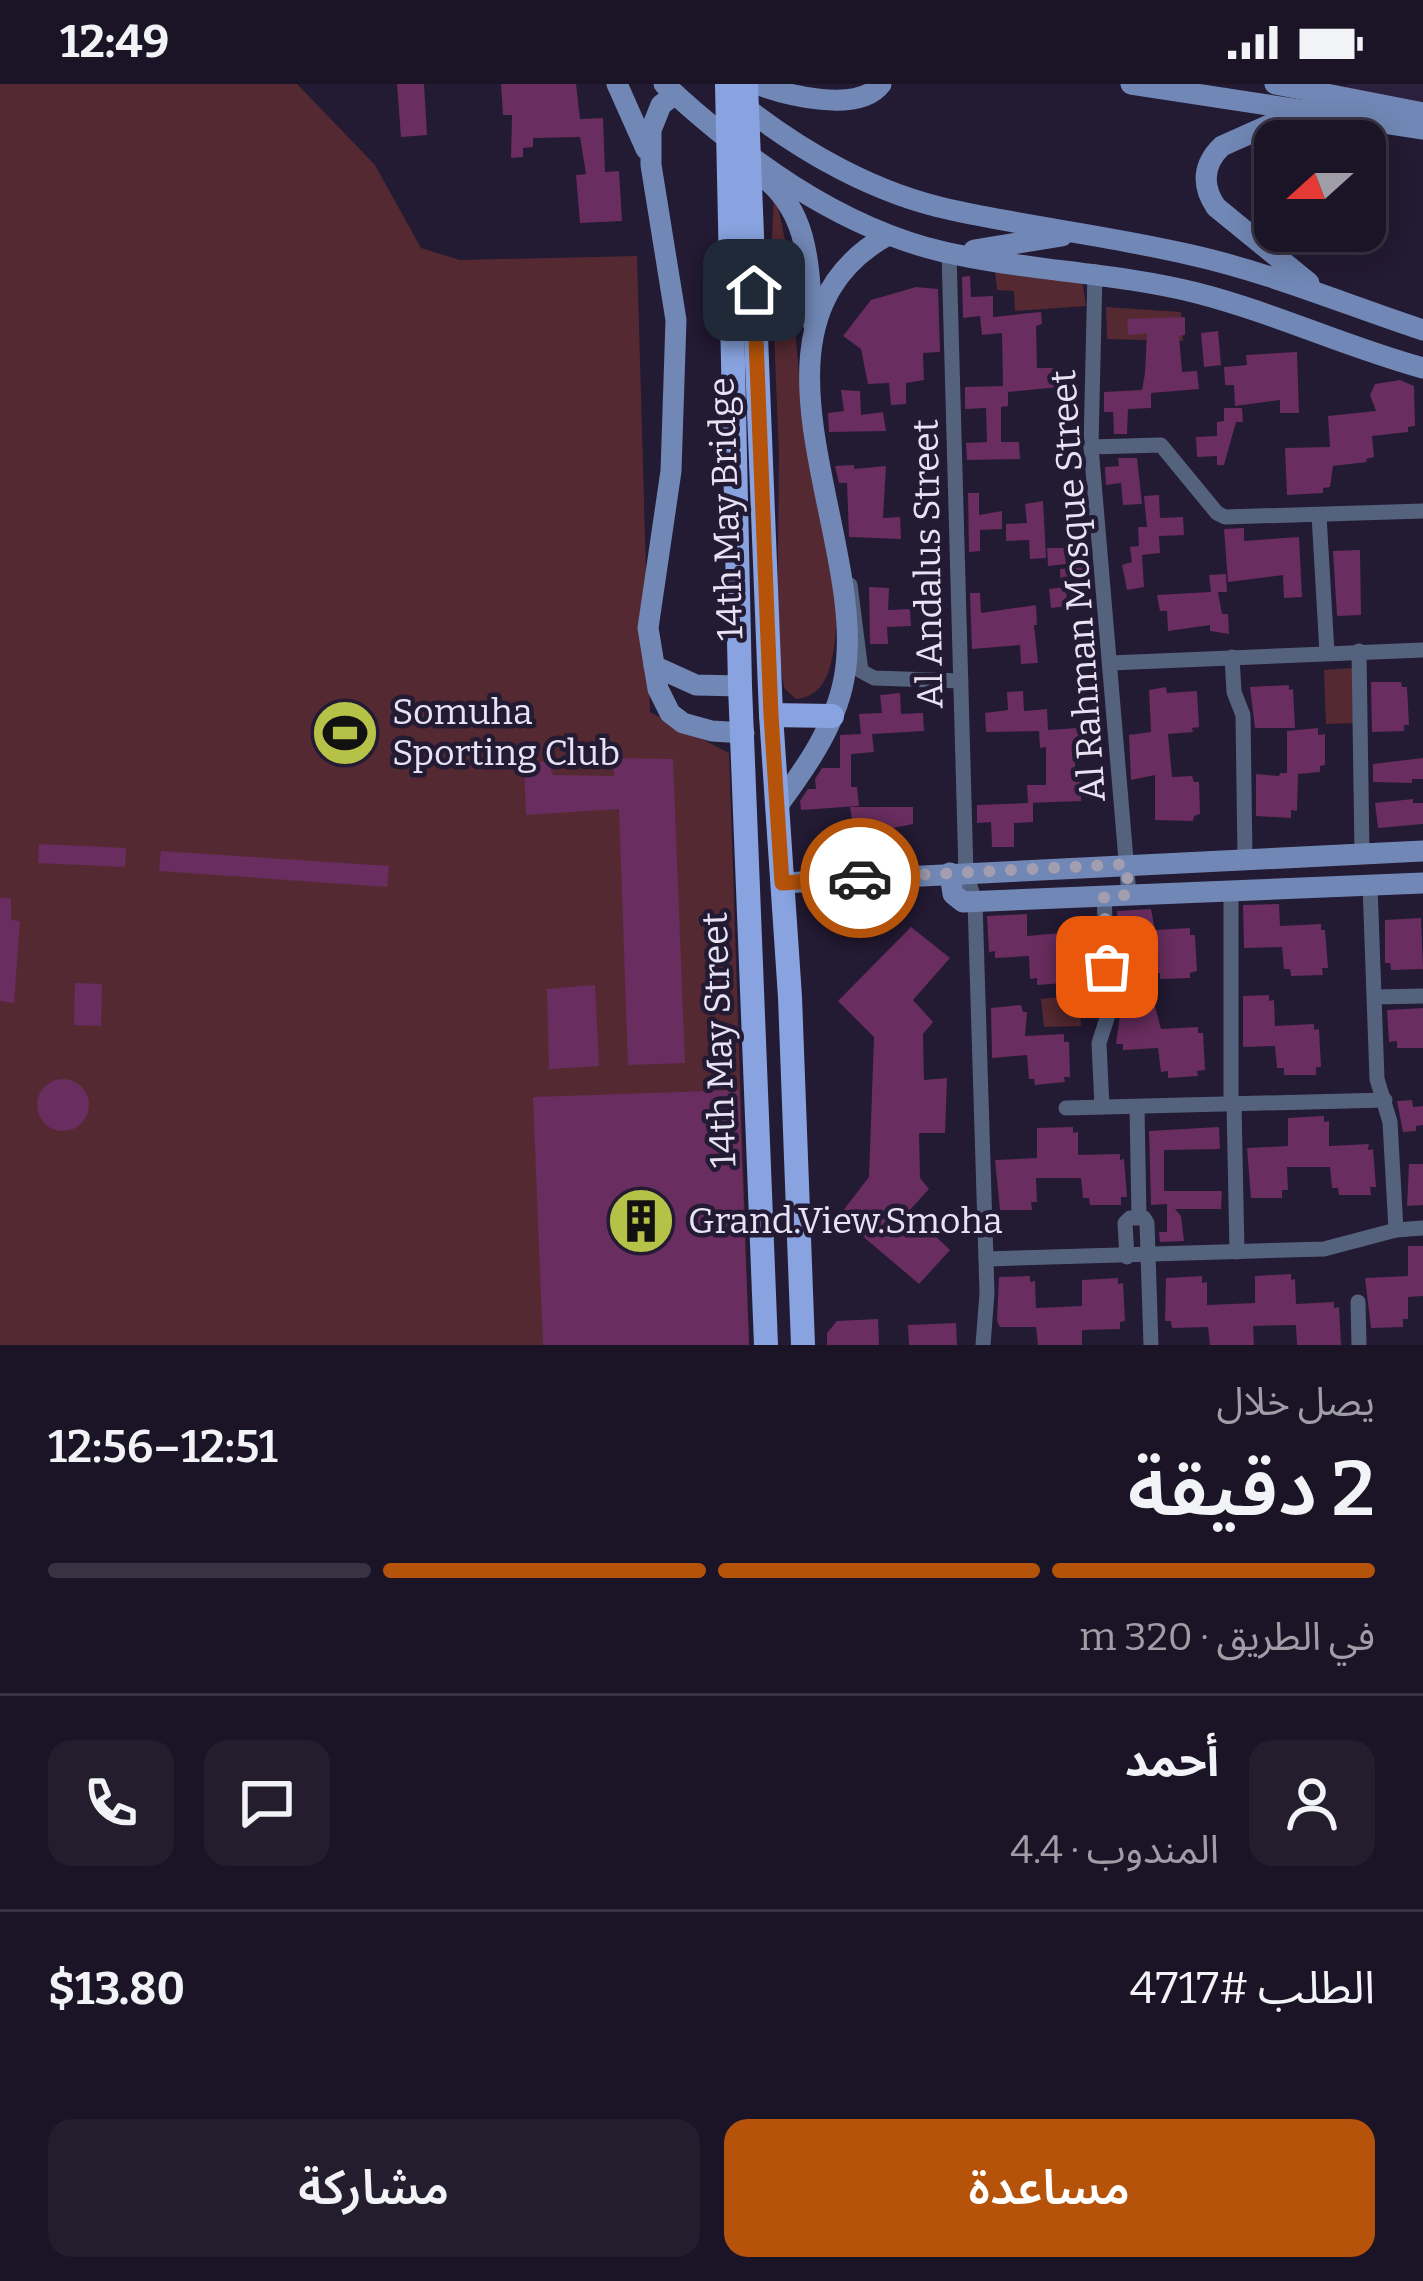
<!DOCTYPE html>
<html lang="ar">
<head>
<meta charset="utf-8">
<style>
  body { margin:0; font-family:Bitter,"Noto Sans Arabic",serif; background:#231d2e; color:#f1f3f6; direction:rtl; height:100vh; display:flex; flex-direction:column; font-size:45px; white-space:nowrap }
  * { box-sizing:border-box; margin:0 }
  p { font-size:39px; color:#9f9ea7 }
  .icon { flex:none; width:66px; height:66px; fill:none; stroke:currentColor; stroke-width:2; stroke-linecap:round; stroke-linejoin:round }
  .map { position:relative; height:1261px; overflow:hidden; direction:ltr }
  .details { display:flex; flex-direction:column; background:#1a1426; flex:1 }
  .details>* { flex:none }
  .needle { width:78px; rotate:249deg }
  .controls { position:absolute; left:1254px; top:36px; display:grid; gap:24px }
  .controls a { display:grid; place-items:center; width:132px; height:132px; border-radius:24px; background:#1a1426; box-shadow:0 6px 30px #0003,0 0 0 3px #383343; font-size:60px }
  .pin { position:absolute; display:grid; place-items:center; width:102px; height:102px; color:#fff; margin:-51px; border-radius:24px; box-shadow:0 6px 18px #0006 }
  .courier { position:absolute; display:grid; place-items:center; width:120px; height:120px; margin:-60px; border:9px solid #b45309; border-radius:50%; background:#fff; color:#222; box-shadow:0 3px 15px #0007 }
  .head em { font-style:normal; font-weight:600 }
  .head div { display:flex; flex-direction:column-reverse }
  .head { display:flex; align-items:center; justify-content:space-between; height:204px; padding:0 48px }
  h1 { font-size:78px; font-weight:600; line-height:90px }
  .bar { display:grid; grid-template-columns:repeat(4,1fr); gap:18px 12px; align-content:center; height:144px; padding:0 48px }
  .bar i { height:15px; border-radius:9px; background:#383343 }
  .bar .on { background:#b45309 }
  .bar p { grid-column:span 4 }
  .line { display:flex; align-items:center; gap:30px; padding:0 48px; border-top:3px solid #383343 }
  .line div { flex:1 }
  .round { display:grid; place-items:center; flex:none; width:126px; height:126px; border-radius:24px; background:#231d2e }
  .primary-button { display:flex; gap:24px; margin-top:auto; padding:24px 48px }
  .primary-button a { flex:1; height:138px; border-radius:24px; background:#b45309; color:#fff; font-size:48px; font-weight:600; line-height:138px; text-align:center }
  .primary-button a+a { background:#231d2e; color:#f1f3f6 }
  .status { display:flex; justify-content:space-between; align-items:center; height:84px; padding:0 60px; background:#1a1426; direction:ltr }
  .status svg { height:33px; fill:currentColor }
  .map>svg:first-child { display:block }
  .built { fill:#2c203f }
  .green { fill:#552931 }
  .building { fill:#692d5f }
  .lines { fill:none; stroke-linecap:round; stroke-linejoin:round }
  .street { stroke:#54627e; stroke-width:15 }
  .secondary { stroke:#7187b5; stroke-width:21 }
  .primary { stroke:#88a3df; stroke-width:24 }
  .done { stroke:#a39db0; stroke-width:12; stroke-dasharray:0 21.6 }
  .route { stroke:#b45309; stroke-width:15 }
  .labels { text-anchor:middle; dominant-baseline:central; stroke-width:9; stroke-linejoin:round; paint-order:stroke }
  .street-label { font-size:36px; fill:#e8e3f4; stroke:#231a33 }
  .poi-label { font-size:36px; fill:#e8e3f4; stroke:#231a33; text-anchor:start }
</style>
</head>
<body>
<div class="status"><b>12:49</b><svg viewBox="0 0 49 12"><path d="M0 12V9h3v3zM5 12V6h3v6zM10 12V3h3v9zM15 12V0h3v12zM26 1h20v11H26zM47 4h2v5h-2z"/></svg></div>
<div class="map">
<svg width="1423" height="1261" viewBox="0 0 1423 1261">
  <rect width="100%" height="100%" fill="#231a33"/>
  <path class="built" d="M1348,0H1423V24L1344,11Z"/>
  <g class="green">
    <path d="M0,0H297L375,81L421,164L460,176L637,172L650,628L729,669L749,1261H0Z"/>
    <path d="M774,109C795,179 793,258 804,330C815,406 850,503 831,579C826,599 817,613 796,615L784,604L777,559L779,370L771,176Z"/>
    <path d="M995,187L1082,195L1086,222L1015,227L1014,207L997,206Z"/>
    <path d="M1106,223L1181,228L1183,257L1107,255Z"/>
    <path d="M1352,584L1353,639L1326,640L1324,586Z"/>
    <path d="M1079,911L1081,942L1044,943L1041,915Z"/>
  </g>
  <g class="building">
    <path d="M397,0H424L427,51L401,53Z"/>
    <path d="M501,0H576L580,35L603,34L605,88L619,87L622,137L580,139L576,91L586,90L580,53L533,54V63L523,64V73L511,74L512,31H503Z"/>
    <path d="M970,192L971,213L993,212V233L1041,228L1042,240L1036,242L1037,284H1053L1058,303L1008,308V322L1001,323V358H1019L1020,375L967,376L966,359L987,358L986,324L965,325V303L1003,302L1002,249L982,251L980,232L963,234L962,193Z"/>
    <path d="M916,203L938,205L940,268L923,269L924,296L906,299V320L891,321L889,299L868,300L861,265L843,252L871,216Z"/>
    <path d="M1185,233V251L1179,252L1182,288L1197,287L1199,305L1151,309V324L1128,325L1127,350H1114L1113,328H1104V308L1142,306L1145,289L1147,249L1128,251L1127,235Z"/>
    <path d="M1218,247L1221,281L1204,283L1201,249Z"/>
    <path d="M1297,268L1299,329H1280V316L1235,322L1234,301H1225L1224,283L1247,281L1246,271Z"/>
    <path d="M1400,296L1414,302L1415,342L1408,343V348L1372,352L1374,373L1366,375L1367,378L1333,382L1330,403L1323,404V409L1287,411L1285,364L1330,363L1328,332L1376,327L1370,311L1375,300Z"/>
    <path d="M841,306L860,307L861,331L883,328L886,347L829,348L828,329L844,327Z"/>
    <path d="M1224,324H1242L1243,338H1236L1224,381H1217V372L1197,373L1196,353L1217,352V338L1224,337Z"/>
    <path d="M1118,374H1137L1142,420L1123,421L1121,399L1106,401L1105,383L1119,382Z"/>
    <path d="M854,381V385L886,382L883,434L900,433L901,455L849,453L847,399H839L835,382Z"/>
    <path d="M968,409H979V431L1002,427V445L980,446V467L969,468Z"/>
    <path d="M1159,411L1160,434L1183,433L1184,451L1159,452L1160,469L1142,471L1144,503L1127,506L1122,481L1132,478L1130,463L1139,462L1138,443H1147L1144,412Z"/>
    <path d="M1043,417L1046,474L1030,475L1029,456L1006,457V440L1027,439L1025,420Z"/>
    <path d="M1244,444V457L1299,453L1302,513L1284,514L1283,491L1228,498L1224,445Z"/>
    <path d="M1047,464H1064L1066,480L1048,482Z"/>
    <path d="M1360,466L1361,531L1337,532L1333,467Z"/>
    <path d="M1086,483L1087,501L1061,503L1060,485Z"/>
    <path d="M1226,490L1227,508H1218L1222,530H1228L1229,550L1210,547V541L1168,547L1167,527H1160L1157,511L1211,508L1209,491Z"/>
    <path d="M869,503L889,504L888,526L910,525L911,542L887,543L888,560H870Z"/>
    <path d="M1066,503L1067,522L1051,524L1049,505Z"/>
    <path d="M970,509H980L981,529L1036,521L1037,541H1034L1038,579L1021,580L1020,561L972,565Z"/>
    <path d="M1371,598H1401L1402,603H1407L1409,641H1404V647L1372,648Z"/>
    <path d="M1289,601V606L1293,605L1295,644H1255L1250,603Z"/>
    <path d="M1166,603L1167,609L1197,607L1199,643L1192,644L1193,648L1168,650L1172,693L1192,692L1194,698H1199L1200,730L1194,732L1193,737L1155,736V691L1131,696L1129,651L1151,648L1149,606Z"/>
    <path d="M1023,607L1024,627L1047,625L1048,646L1093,643L1094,662L1075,664V698H1081V717L1028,719L1027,701H1046V663L1040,664L1039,647L986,648L985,629L1008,626L1007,608Z"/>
    <path d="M900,609L901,630L923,629L924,647L872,650L874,668L851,670V703H857L859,722L801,726L800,717L808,705H816L815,695L822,684H840V651L861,650L859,630L882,629L880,611Z"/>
    <path d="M1318,644V651L1325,650V681L1320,682V688L1298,690L1297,727L1291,726V734L1256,732V690L1279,692L1280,689H1287V647Z"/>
    <path d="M613,674L673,675L685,979L628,981L619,725L526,731L524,679L550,677L552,691L614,692Z"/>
    <path d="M1423,674V695H1412V699L1373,698V680Z"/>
    <path d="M1413,715V719H1423V740L1378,744L1375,719Z"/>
    <path d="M1028,719H1033V738L1014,739V763H992L991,738L977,739V721Z"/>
    <path d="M850,723H913V740L893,744L894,763L876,764L874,742H853Z"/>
    <path d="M39,760L126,764L125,783L38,779Z"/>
    <path d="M161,767L389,782L387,803L159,787Z"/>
    <path d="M0,814H11V836L20,837L14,919L0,917Z"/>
    <path d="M1279,820L1280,842L1321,840V846H1325L1328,884H1322L1323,891L1291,892L1290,885H1284L1282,863L1244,864L1243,821Z"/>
    <path d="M1151,825L1155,846L1190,844V851H1195L1197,887L1190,889V894L1160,895V889H1154L1151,867L1118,869L1117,827Z"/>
    <path d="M1027,830V852L1061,849L1062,858L1069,857V892H1065L1064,899L1037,901V894L1030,895L1029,872L995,874V867L989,868L987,832Z"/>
    <path d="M1421,834L1423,885L1391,886L1390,879H1385V836Z"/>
    <path d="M911,843L950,874L913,916L933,938L923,950L924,996L947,994L945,1049H919L920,1094L929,1105L909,1127L950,1166L919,1200L839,1132L869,1093L874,953L838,917Z"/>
    <path d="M75,899L102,900L101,942L74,941Z"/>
    <path d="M595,901L599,982L549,985L547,905Z"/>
    <path d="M1269,911V917L1274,916L1275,942L1314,940V946L1319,945L1321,983H1316V991H1284V984H1277L1275,962L1243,963V912Z"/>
    <path d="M1153,915L1161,945L1198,943V949H1203L1205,986L1197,987L1198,992L1168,994V987L1161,988L1158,964L1123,966V960H1116L1122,917Z"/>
    <path d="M1021,921L1023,928H1027L1025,952L1064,950V958H1069L1070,993H1064L1065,998L1035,1001L1034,995H1029L1027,971L992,974L991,924Z"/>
    <path d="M1423,924V964H1397V957L1389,958L1387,926Z"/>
    <circle cx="63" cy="1021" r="26"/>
    <path d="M739,1006L749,1261H543L533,1013Z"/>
    <path d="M1412,1016L1413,1023L1423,1022V1041L1416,1042V1047L1403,1048L1397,1017Z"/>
    <path d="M1324,1032V1038L1329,1037V1062L1369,1060L1368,1066L1373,1065L1376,1103H1370L1371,1111H1339L1338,1104H1332L1330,1083H1287L1288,1106H1282V1114H1251L1247,1064L1288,1062V1034Z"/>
    <path d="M1073,1043V1049L1078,1048V1071L1120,1070V1076L1124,1075L1127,1113H1121V1121H1090L1089,1114H1083L1081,1094H1036L1037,1118H1031L1032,1126H1000L995,1076L1037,1074V1044Z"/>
    <path d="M1219,1043L1220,1065L1164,1066V1107H1222L1221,1125H1175L1181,1132L1184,1157L1160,1158L1159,1148H1167V1120L1151,1121L1149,1047Z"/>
    <path d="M1409,1080H1423V1121L1407,1122Z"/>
    <path d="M1408,1162H1423V1212L1408,1213V1235H1403V1243L1371,1244L1365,1194L1408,1192Z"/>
    <path d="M1291,1190V1196L1295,1195L1296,1220L1334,1218V1224L1339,1223L1341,1261H1297L1296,1241L1253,1242L1254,1261H1210L1208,1243L1172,1244L1171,1237H1165L1166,1194L1202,1192V1199L1207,1198V1221L1255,1219V1192Z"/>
    <path d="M1030,1192V1198L1035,1197L1036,1224L1082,1222V1196L1118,1194V1200L1123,1199L1125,1237L1120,1238V1245L1082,1246V1261H1038L1036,1243H1000L997,1237L999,1193Z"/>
    <path d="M878,1235L879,1261H827V1249L837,1237Z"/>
    <path d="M956,1239L957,1261H909L908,1241Z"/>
  </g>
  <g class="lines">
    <g class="street">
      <path d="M949,169L966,789L975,818L987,1209L983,1261"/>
      <path d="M1095,188L1091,363L1129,811"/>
      <path d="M1091,363L1161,361L1217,429L1225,433L1423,427"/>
      <path d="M1319,431L1327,569"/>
      <path d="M850,501L861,587L874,594L961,597"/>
      <path d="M1359,567L1362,770"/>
      <path d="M1232,573L1234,608L1243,631L1245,774"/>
      <path d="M1110,579L1423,566"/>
      <path d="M1370,801L1377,995L1390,1038L1396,1146"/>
      <path d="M1231,807V1020"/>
      <path d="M1375,913L1423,912"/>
      <path d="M1234,1020L1237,1168"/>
      <path d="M1102,1023L1099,959L1109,928L1104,812"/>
      <path d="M1137,1023L1139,1133"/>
      <path d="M1066,1024L1385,1016"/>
      <path d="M1127,1173L1125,1139L1130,1134H1144L1147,1139L1151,1261"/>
      <path d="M986,1175L1324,1165L1396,1146L1423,1144"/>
      <path d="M1358,1218L1359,1261"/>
    </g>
    <g class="secondary">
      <path d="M617,0L646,65"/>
      <path d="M664,0C743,73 837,143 944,168C1027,187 1113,188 1197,209C1275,229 1346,263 1423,284"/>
      <path d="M756,0C786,11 858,30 881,0"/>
      <path d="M1131,0L1423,45"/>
      <path d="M1275,0L1423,29"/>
      <path d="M675,10L661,21L651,46V81L676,236L671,387L648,544L658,605L670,629L683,639L712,647L744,649"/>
      <path d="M740,19C801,68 876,110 952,126C1030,143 1109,152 1187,170C1269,188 1344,220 1423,246"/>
      <path d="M1301,27L1222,62C1203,80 1201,101 1216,123L1309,199"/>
      <path d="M768,97C811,134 808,187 813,239"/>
      <path d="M974,166L1062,152"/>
      <path d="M654,582L696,601L740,602"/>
      <path d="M776,724C805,685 835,643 844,595C871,457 725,242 888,151"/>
      <path d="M950,789L953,810L963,818L1423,799"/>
      <path d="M782,799L1423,767"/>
    </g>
    <g class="primary">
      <path d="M727,0L740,602L766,1261"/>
      <path d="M746,0L771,631L790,913L803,1261"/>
      <path d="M771,631L832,632"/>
    </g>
  </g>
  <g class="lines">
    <path class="done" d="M860,794L1126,780L1129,811L1104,812L1107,883"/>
    <path class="route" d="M754,206L771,631L782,799L860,794"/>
  </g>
  <defs>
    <symbol id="stadium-disc" viewBox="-11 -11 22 22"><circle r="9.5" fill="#b6c148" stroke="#231a33"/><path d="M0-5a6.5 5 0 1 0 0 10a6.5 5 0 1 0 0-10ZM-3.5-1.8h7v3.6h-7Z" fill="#111"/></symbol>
    <symbol id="building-disc" viewBox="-11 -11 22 22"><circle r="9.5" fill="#b6c148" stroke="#231a33"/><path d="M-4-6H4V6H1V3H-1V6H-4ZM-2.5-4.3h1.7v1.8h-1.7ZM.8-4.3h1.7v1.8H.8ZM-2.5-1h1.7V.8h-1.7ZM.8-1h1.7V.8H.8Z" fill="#111"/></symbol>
  </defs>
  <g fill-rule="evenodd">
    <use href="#stadium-disc" x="307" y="611" width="76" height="76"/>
    <use href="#building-disc" x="603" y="1099" width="76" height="76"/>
  </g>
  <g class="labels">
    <g class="street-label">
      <text transform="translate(726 425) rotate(-92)">14th May Bridge</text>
      <text transform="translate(928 480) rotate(-91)">Al Andalus Street</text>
      <text transform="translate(1078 502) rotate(-94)">Al Rahman Mosque Street</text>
      <text transform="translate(719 956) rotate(-92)">14th May Street</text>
    </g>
    <g class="poi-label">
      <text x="392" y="628">Somuha<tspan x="392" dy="41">Sporting Club</tspan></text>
      <text x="688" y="1137">Grand.View.Smoha</text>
    </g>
  </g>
</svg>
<div class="controls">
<a><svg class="needle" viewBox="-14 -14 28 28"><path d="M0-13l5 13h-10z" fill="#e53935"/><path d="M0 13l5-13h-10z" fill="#9f9ea7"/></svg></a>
</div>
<div class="pin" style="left:1107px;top:883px;background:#ea580c"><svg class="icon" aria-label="bag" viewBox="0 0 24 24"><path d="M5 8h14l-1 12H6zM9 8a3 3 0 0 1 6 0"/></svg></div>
<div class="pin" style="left:754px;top:206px;background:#1f2937"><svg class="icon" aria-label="home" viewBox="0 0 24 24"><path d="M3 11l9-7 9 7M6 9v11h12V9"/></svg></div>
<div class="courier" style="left:860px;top:794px"><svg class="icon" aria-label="car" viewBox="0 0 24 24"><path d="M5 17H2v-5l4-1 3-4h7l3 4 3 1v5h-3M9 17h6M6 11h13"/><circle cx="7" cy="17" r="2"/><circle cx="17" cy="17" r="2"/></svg></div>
</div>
<section class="details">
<div class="head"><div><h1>2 دقيقة</h1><p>يصل خلال</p></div><em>12:51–12:56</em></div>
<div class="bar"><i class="on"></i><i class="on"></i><i class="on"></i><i></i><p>في الطريق · 320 m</p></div>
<div class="line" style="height:216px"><a class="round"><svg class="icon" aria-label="person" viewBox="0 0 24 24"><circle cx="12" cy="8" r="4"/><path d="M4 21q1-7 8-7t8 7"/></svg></a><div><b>أحمد</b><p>المندوب · 4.4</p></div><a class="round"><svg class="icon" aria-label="chat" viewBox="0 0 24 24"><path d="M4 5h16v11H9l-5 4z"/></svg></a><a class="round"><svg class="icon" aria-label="phone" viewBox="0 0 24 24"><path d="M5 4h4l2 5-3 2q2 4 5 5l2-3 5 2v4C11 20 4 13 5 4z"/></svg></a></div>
<div class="line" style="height:156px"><div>الطلب #4717</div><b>$13.80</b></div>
<div class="primary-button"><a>مساعدة</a><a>مشاركة</a></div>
</section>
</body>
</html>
